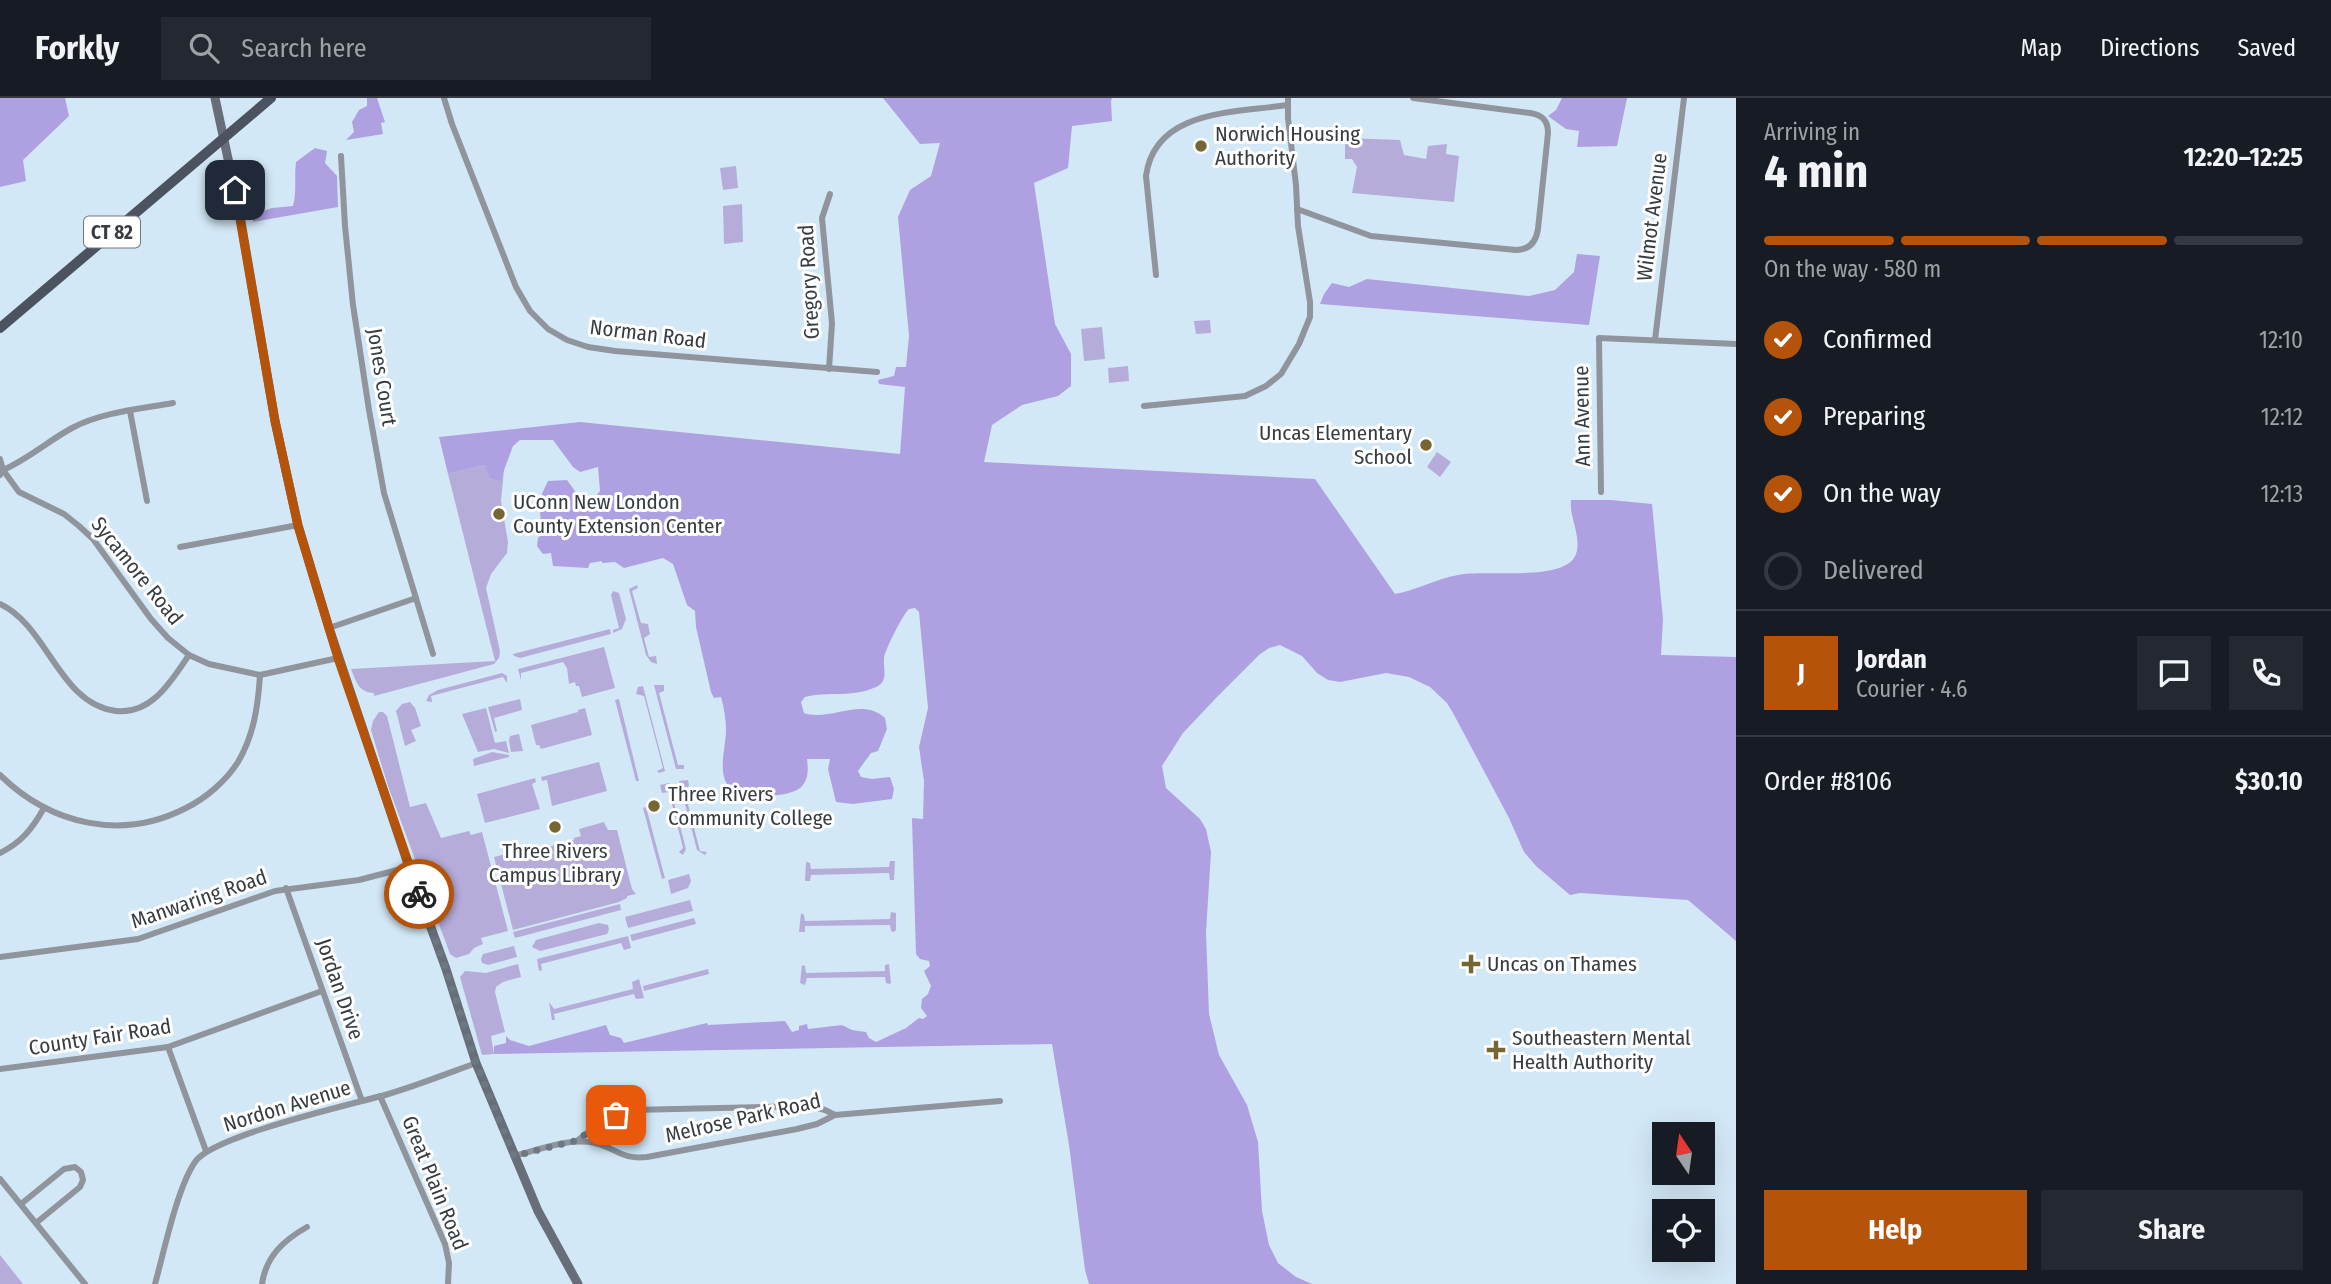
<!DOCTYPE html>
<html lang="en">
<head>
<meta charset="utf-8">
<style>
  body { margin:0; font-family:"Fira Sans Condensed",sans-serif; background:#242831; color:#f1f3f6; height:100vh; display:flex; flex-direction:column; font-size:26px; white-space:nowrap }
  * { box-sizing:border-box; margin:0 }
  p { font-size:23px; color:#9ea1a6 }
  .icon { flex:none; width:38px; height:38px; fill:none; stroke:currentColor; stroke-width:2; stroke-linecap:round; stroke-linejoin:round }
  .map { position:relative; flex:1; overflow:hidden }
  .details { display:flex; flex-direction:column; background:#171b24; width:595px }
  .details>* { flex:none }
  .needle { width:46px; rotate:347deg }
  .controls { position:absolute; left:1652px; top:1024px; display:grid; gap:14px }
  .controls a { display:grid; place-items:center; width:63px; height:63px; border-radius:0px; background:#171b24; box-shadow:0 7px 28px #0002; font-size:35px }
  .pin { position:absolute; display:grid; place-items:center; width:60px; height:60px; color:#fff; margin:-30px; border-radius:14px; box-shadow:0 4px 10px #0006 }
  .courier { position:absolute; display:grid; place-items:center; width:70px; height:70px; margin:-35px; border:5px solid #b45309; border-radius:50%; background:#fff; color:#222; box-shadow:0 2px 9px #0007 }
  .overview em { font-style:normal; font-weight:700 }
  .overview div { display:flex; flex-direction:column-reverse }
  .overview { display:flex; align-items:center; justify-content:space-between; height:119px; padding:0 28px }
  h1 { font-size:46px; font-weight:700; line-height:52px }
  .bar { display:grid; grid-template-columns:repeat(4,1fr); gap:10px 7px; align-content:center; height:84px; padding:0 28px }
  .bar i { height:9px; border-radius:5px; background:#363941 }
  .bar .on { background:#b45309 }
  .bar p { grid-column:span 4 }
  .line { display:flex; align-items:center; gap:18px; padding:0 28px; border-top:2px solid #363941 }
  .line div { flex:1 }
  .round { display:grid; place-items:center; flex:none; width:74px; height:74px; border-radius:0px; background:#242831 }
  ol { padding:0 28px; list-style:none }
  li { display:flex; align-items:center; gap:21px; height:77px }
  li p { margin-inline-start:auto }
  li .icon { padding:7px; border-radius:50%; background:#b45309; color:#fff; stroke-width:4 }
  li:last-child { color:#9ea1a6 }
  li i { width:38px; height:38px; border:4px solid #363941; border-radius:50% }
  .primary-button { display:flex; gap:14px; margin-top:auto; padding:14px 28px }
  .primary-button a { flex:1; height:80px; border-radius:0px; background:#b45309; color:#fff; font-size:28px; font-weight:700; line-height:80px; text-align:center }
  .primary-button a+a { background:#242831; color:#f1f3f6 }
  header { display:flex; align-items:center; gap:42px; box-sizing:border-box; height:98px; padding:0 35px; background:#171b24; border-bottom:2px solid #363941 }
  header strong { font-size:33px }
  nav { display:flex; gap:38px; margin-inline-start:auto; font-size:24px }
  .search { width:490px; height:63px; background:#242831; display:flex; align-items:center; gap:18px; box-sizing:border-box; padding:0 24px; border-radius:0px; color:#9ea1a6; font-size:26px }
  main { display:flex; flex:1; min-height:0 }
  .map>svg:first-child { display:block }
  .green { fill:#b6acda }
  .forest { fill:#afa0e1 }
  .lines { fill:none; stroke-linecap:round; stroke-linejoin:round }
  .street { stroke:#90949c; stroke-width:6 }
  .secondary { stroke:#676d79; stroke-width:9 }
  .primary { stroke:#4b5260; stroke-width:10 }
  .done { stroke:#6c7982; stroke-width:7; stroke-dasharray:0 12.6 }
  .route { stroke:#b45309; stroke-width:9 }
  .poi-dot { fill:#766634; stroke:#fff; stroke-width:2.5 }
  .labels { text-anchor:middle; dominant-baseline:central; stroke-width:6; stroke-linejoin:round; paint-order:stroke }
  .shield { fill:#fff; stroke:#72777b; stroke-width:2 }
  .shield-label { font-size:19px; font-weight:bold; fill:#353d43 }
  .poi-label { font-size:21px; fill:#353d43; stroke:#fff; text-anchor:start }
  .street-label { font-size:21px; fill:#353d43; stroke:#fff }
</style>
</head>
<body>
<header>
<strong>Forkly</strong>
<div class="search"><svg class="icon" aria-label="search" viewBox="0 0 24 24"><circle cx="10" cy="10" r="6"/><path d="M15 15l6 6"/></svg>Search here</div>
<nav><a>Map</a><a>Directions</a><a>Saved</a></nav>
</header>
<main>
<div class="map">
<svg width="1736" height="1186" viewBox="0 0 1736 1186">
  <rect width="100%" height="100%" fill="#d3e8f6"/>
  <g class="green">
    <path d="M1345,40L1400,42L1404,57L1426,61L1428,48L1447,46L1446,56L1459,58L1454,104L1352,95L1357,69L1352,61H1345Z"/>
    <path d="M736,68L738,90L723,92L720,70Z"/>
    <path d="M742,106L743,144L724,146L723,108Z"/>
    <path d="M1210,222L1211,235L1196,236L1194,223Z"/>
    <path d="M1102,229L1105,261L1084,263L1081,231Z"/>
    <path d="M1128,268L1129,283L1109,285L1108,270Z"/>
    <path d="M1437,354L1451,364L1440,379L1427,369Z"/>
    <path d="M485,367L504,372L501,403L508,444L507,455L491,476L486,490L500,553L499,560L494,566L374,598V595C358,594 356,583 351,571L495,563L448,376Z"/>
    <path d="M637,487L638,490L632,493L641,525L648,526L650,536L644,540L649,559L656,558L657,566L651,564L646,557L629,491Z"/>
    <path d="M613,493L619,495L626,521L622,531L613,535V532L619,530L611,497Z"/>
    <path d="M610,531L611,536L520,560L514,558L513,556Z"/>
    <path d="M604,549L615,590L582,599L579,588H576L575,584L569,586L567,570L563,564L521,575V582L518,571Z"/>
    <path d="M502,575L507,578V585L503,579L431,598L432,604L426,603L429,597L438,592Z"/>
    <path d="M654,587H664V593L659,595L678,667H684V671H676Z"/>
    <path d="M643,588L665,673L659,675L657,673L663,670L644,598L636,596L638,589Z"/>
    <path d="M520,601L522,612L494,620L497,633L495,634L488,609Z"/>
    <path d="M619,601L639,683H636L615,602Z"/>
    <path d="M410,604L415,610L421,628L411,632L416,643L405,648L396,613L402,606Z"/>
    <path d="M486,610L495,645L506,643L509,655L494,651L478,654L462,616Z"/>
    <path d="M585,610L592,637L541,651L539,647H536L531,627L578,614V612Z"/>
    <path d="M379,614H383L387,618L410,709L426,705L441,740L469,733L471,737L482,734L508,833L481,840L483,846L474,850L469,856L456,860L450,856L388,688L371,632L373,623Z"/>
    <path d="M519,636L523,653L511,654L509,643L510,638Z"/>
    <path d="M492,654L509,657V659L474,668L473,661Z"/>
    <path d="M599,664L607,693L552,708L547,682L542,683L541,679Z"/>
    <path d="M535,680L536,684L532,686L540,711L485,725L477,696Z"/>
    <path d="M688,682L689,688L684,691L700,753L707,754L705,757L697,752L679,683Z"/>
    <path d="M669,685L686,751L683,757L679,754L683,750L669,694L662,695L660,687Z"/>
    <path d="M646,709L665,780L662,781L643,710Z"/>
    <path d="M604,724L608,732H617L632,791L636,796L627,798V800L619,804L513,832L494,759L530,750L531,751L543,748L544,750L574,742V740L581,738L579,731Z"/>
    <path d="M890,763H895L894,782H890L889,775L811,777L810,783H805L806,764L810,765L811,771L889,769Z"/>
    <path d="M689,776L691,783L688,790L671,796L668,782Z"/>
    <path d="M690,802L693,813L628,830L625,819Z"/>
    <path d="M620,806L621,812L515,840L513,834Z"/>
    <path d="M891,814L896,815V832L894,834L891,833L890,827L805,828V834H799L801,815L804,817L805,823L890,821Z"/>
    <path d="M694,820L696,826L632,843L630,837Z"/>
    <path d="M599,825L608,827L609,832L607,836L540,853L532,849L536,842Z"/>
    <path d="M628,838L631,850L624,852L621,845L541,866L542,872L539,873L537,861Z"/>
    <path d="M514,848L517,859L488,867L482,865L481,861L483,856Z"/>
    <path d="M518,866L521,879L503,884L496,889L495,894L505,934L491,938L494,956L482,957L460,879L465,873L486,875Z"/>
    <path d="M889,866L891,885L889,886L886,885L885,879L807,880L805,887L800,885L802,867L805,868L806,875L885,873V867Z"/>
    <path d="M708,871L709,876L644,893L643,888Z"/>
    <path d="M639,881L644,900L636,901L634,896L554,916L555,922H552L549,904L554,911L633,891L632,884Z"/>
    <path d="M0,1157L23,1186H0Z"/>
  </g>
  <g class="forest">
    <path d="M0,0H65L69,18L23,62L26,83L0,89Z"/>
    <path d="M367,0H377L385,24L381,25L383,36L346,42L354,34L352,24L359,12L367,8Z"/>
    <path d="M883,0H1112L1111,3L1112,23L1072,28L1068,70L1034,85L1055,226L1071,256V288L1058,298L1022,307L992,327L984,364L1315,381L1395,496C1417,492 1436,481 1458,477C1484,471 1566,485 1576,456C1582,439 1569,419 1571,402H1611L1652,406L1663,521L1661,557L1736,559V843L1688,802L1580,795L1570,797L1536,768L1524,754L1509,720L1453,615L1447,605L1430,589L1409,579L1386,575L1340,584L1328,582L1317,575L1302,558L1280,547L1269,550L1259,557L1216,600L1183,635L1162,668L1166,690L1200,721L1206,731L1211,754L1206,834L1209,916L1219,957L1247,1007L1258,1044L1262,1113L1269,1147L1278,1165L1296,1179L1312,1186H1089L1085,1172L1069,1047L1052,946L494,956V948L506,945V938L510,942L529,948L606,927L610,937L621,940L624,945L707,925L708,927L785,923L792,934L799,932V928L807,926L808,931L842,927L852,932L866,934L869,940L876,944L906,930L919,920L923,921L927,918L921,910L922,901L928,896L931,888L924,873L930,868L929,863L920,861L916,856L912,720L923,721L924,683L919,649L928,610L919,514L915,510L909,511C903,516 885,552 884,560C883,571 889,583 876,589C853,600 828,593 805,599L801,604L804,615C830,624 862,598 885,620L887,631L878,653L871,655L858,673L861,679L872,681L890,679L894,691L892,701L853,706L836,704L828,671L830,661H807C808,670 809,679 803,687C793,702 737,701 727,686C718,671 726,649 726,632C726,621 724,610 721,599L714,600L711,594L696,529L695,513L687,507L673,466L663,460L624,470L615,464L602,465V463L590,465L588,470L553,468L551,455L543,456L537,448L538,440L542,436L539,402L548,383L567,382L580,400L590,405L600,393L598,369L580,374L573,369L553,342H520L513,348L500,383L490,380L485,367L448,376L439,339L580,324L900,356L905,289L879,286L878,282L894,278L896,269H906L909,238L898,119L910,92L931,78L940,45L920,46Z"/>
    <path d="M1562,0H1627L1617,48L1577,49L1579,33L1566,31L1548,18L1556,12Z"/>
    <path d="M315,50L327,53L325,65L337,78L338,109L253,124L252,117L272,110L293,108C297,93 294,79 296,64Z"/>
    <path d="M1577,156L1600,158L1589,227L1320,206L1324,196L1332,185L1349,189L1367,181L1529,198L1555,192L1574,174Z"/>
  </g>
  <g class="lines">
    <g class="street">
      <path d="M444,0L452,26L516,189L530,213L548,231L567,242L588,249L615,253L877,274"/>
      <path d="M341,58L345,128L353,207L369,312L384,395L433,556"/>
      <path d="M1297,111L1371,138L1516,152C1529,152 1536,144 1538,131L1548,35C1548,22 1542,17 1530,15L1413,0"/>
      <path d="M1156,177L1146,78C1155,11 1235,15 1287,7"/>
      <path d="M1655,242L1684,0"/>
      <path d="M829,271L832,225L822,120L830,96"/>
      <path d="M173,305C140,311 102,314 72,330C48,343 28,361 3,372L19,394L64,416L79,428L93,441L151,521L168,540L189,557L209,566L260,577L338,560"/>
      <path d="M1144,308L1245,298L1266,288L1281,276L1299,246L1310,219V204L1298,128L1296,87L1288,20V0"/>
      <path d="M130,313L147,403"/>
      <path d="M0,361L3,372L0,377"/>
      <path d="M1601,394L1599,240L1736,246"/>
      <path d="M180,449L298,427"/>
      <path d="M0,506C48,528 59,606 116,613C152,617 172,582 189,557"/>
      <path d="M329,530L416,500"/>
      <path d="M0,677C51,727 122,743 186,710C206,700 226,683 238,664C254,637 258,608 260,577"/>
      <path d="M0,755C22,744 32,731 44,710"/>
      <path d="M286,790L362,1003"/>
      <path d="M0,859L138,841L275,793L359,782L409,769"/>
      <path d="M168,949L206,1053"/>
      <path d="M0,971L168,949L322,893"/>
      <path d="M380,998L445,1146L449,1165L448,1186"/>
      <path d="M578,1042L601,1024L632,1012L810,1008L825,1012L835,1017L1000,1003"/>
      <path d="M514,1058C539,1052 570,1039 595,1045C616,1050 622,1062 647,1059L797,1031L817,1026L835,1017"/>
      <path d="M0,1081L85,1186"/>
      <path d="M21,1106L64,1071L75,1069L81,1074L83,1082L80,1089L36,1125"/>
      <path d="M155,1186C164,1154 177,1090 195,1064C212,1038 349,1007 385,997C416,988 446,976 476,965"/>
      <path d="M262,1186C266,1158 284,1142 307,1129"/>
    </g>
    <path class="secondary" d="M215,0L239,112L275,323L298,427L329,530L409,769L446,871L476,965L538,1113L578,1186"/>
    <path class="primary" d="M0,230L271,0"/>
  </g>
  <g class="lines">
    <path class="done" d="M419,796L446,871L476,965L514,1058L579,1042L592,1030L616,1017"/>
    <path class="route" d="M235,92L275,323L298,428L338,560L419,796"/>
  </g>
  <g class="poi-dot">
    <circle cx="1201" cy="48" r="7"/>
    <circle cx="1426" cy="347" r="7"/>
    <circle cx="499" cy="416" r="7"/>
    <circle cx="654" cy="708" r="7"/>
    <circle cx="555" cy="729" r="7"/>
    <path d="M1467.5 855.5h7v7h7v7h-7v7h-7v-7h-7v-7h7z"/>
    <path d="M1492.5 941.5h7v7h7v7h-7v7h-7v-7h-7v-7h7z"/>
  </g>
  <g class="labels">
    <rect class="shield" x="84" y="118.5" width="56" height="31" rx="5"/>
    <g class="shield-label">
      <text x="112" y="134">CT 82</text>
    </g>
    <g class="poi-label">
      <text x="1215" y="36">Norwich Housing<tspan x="1215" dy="24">Authority</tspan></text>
      <text x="1412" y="335" text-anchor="end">Uncas Elementary<tspan x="1412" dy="24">School</tspan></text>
      <text x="513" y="404">UConn New London<tspan x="513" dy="24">County Extension Center</tspan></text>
      <text x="668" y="696">Three Rivers<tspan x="668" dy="24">Community College</tspan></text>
      <text x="555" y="753" text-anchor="middle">Three Rivers<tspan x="555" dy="24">Campus Library</tspan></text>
      <text x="1487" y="866">Uncas on Thames</text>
      <text x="1512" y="940">Southeastern Mental<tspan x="1512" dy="24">Health Authority</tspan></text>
    </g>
    <g class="street-label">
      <text transform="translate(1652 119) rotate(-83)">Wilmot Avenue</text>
      <text transform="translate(809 184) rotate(-93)">Gregory Road</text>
      <text transform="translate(648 236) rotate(7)">Norman Road</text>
      <text transform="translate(382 279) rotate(81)">Jones Court</text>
      <text transform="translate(1582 318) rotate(-91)">Ann Avenue</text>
      <text transform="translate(137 473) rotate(51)">Sycamore Road</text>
      <text transform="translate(199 801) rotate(-19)">Manwaring Road</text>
      <text transform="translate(340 891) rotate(71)">Jordan Drive</text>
      <text transform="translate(100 939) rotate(-9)">County Fair Road</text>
      <text transform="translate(287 1008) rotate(-17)">Nordon Avenue</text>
      <text transform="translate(743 1020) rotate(-13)">Melrose Park Road</text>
      <text transform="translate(435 1085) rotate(68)">Great Plain Road</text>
    </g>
  </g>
</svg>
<div class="controls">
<a><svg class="needle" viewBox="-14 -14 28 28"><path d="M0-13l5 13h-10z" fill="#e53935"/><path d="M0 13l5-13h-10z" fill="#9ea1a6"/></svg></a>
<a><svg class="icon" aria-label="locate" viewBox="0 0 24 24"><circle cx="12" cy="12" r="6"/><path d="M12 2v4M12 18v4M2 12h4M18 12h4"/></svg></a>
</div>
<div class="pin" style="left:616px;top:1017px;background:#ea580c"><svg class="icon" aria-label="bag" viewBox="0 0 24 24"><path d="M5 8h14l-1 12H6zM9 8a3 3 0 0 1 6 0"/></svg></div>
<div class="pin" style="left:235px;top:92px;background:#1f2937"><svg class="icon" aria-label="home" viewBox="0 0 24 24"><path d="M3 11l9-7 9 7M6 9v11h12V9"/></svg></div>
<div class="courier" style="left:419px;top:796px"><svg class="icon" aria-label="bike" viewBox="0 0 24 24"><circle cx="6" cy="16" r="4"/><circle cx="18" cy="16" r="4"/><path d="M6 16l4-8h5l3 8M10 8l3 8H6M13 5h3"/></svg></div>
</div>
<section class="details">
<div class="overview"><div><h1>4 min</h1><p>Arriving in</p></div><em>12:20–12:25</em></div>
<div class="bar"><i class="on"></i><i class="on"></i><i class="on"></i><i></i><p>On the way · 580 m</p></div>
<ol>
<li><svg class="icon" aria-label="check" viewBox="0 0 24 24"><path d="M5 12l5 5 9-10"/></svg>Confirmed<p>12:10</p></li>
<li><svg class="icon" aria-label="check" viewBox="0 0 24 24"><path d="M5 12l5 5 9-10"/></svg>Preparing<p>12:12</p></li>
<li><svg class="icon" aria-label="check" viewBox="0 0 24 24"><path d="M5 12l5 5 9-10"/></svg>On the way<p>12:13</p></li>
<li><i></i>Delivered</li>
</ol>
<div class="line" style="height:126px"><b class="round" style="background:#b45309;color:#fff">J</b><div><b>Jordan</b><p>Courier · 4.6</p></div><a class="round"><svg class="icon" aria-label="chat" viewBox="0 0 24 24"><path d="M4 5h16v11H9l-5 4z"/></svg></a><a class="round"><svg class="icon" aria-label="phone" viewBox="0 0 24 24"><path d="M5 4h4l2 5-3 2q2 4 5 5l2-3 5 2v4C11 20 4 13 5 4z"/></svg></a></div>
<div class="line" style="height:91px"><div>Order #8106</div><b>$30.10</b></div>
<div class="primary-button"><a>Help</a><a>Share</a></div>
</section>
</main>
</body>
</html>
